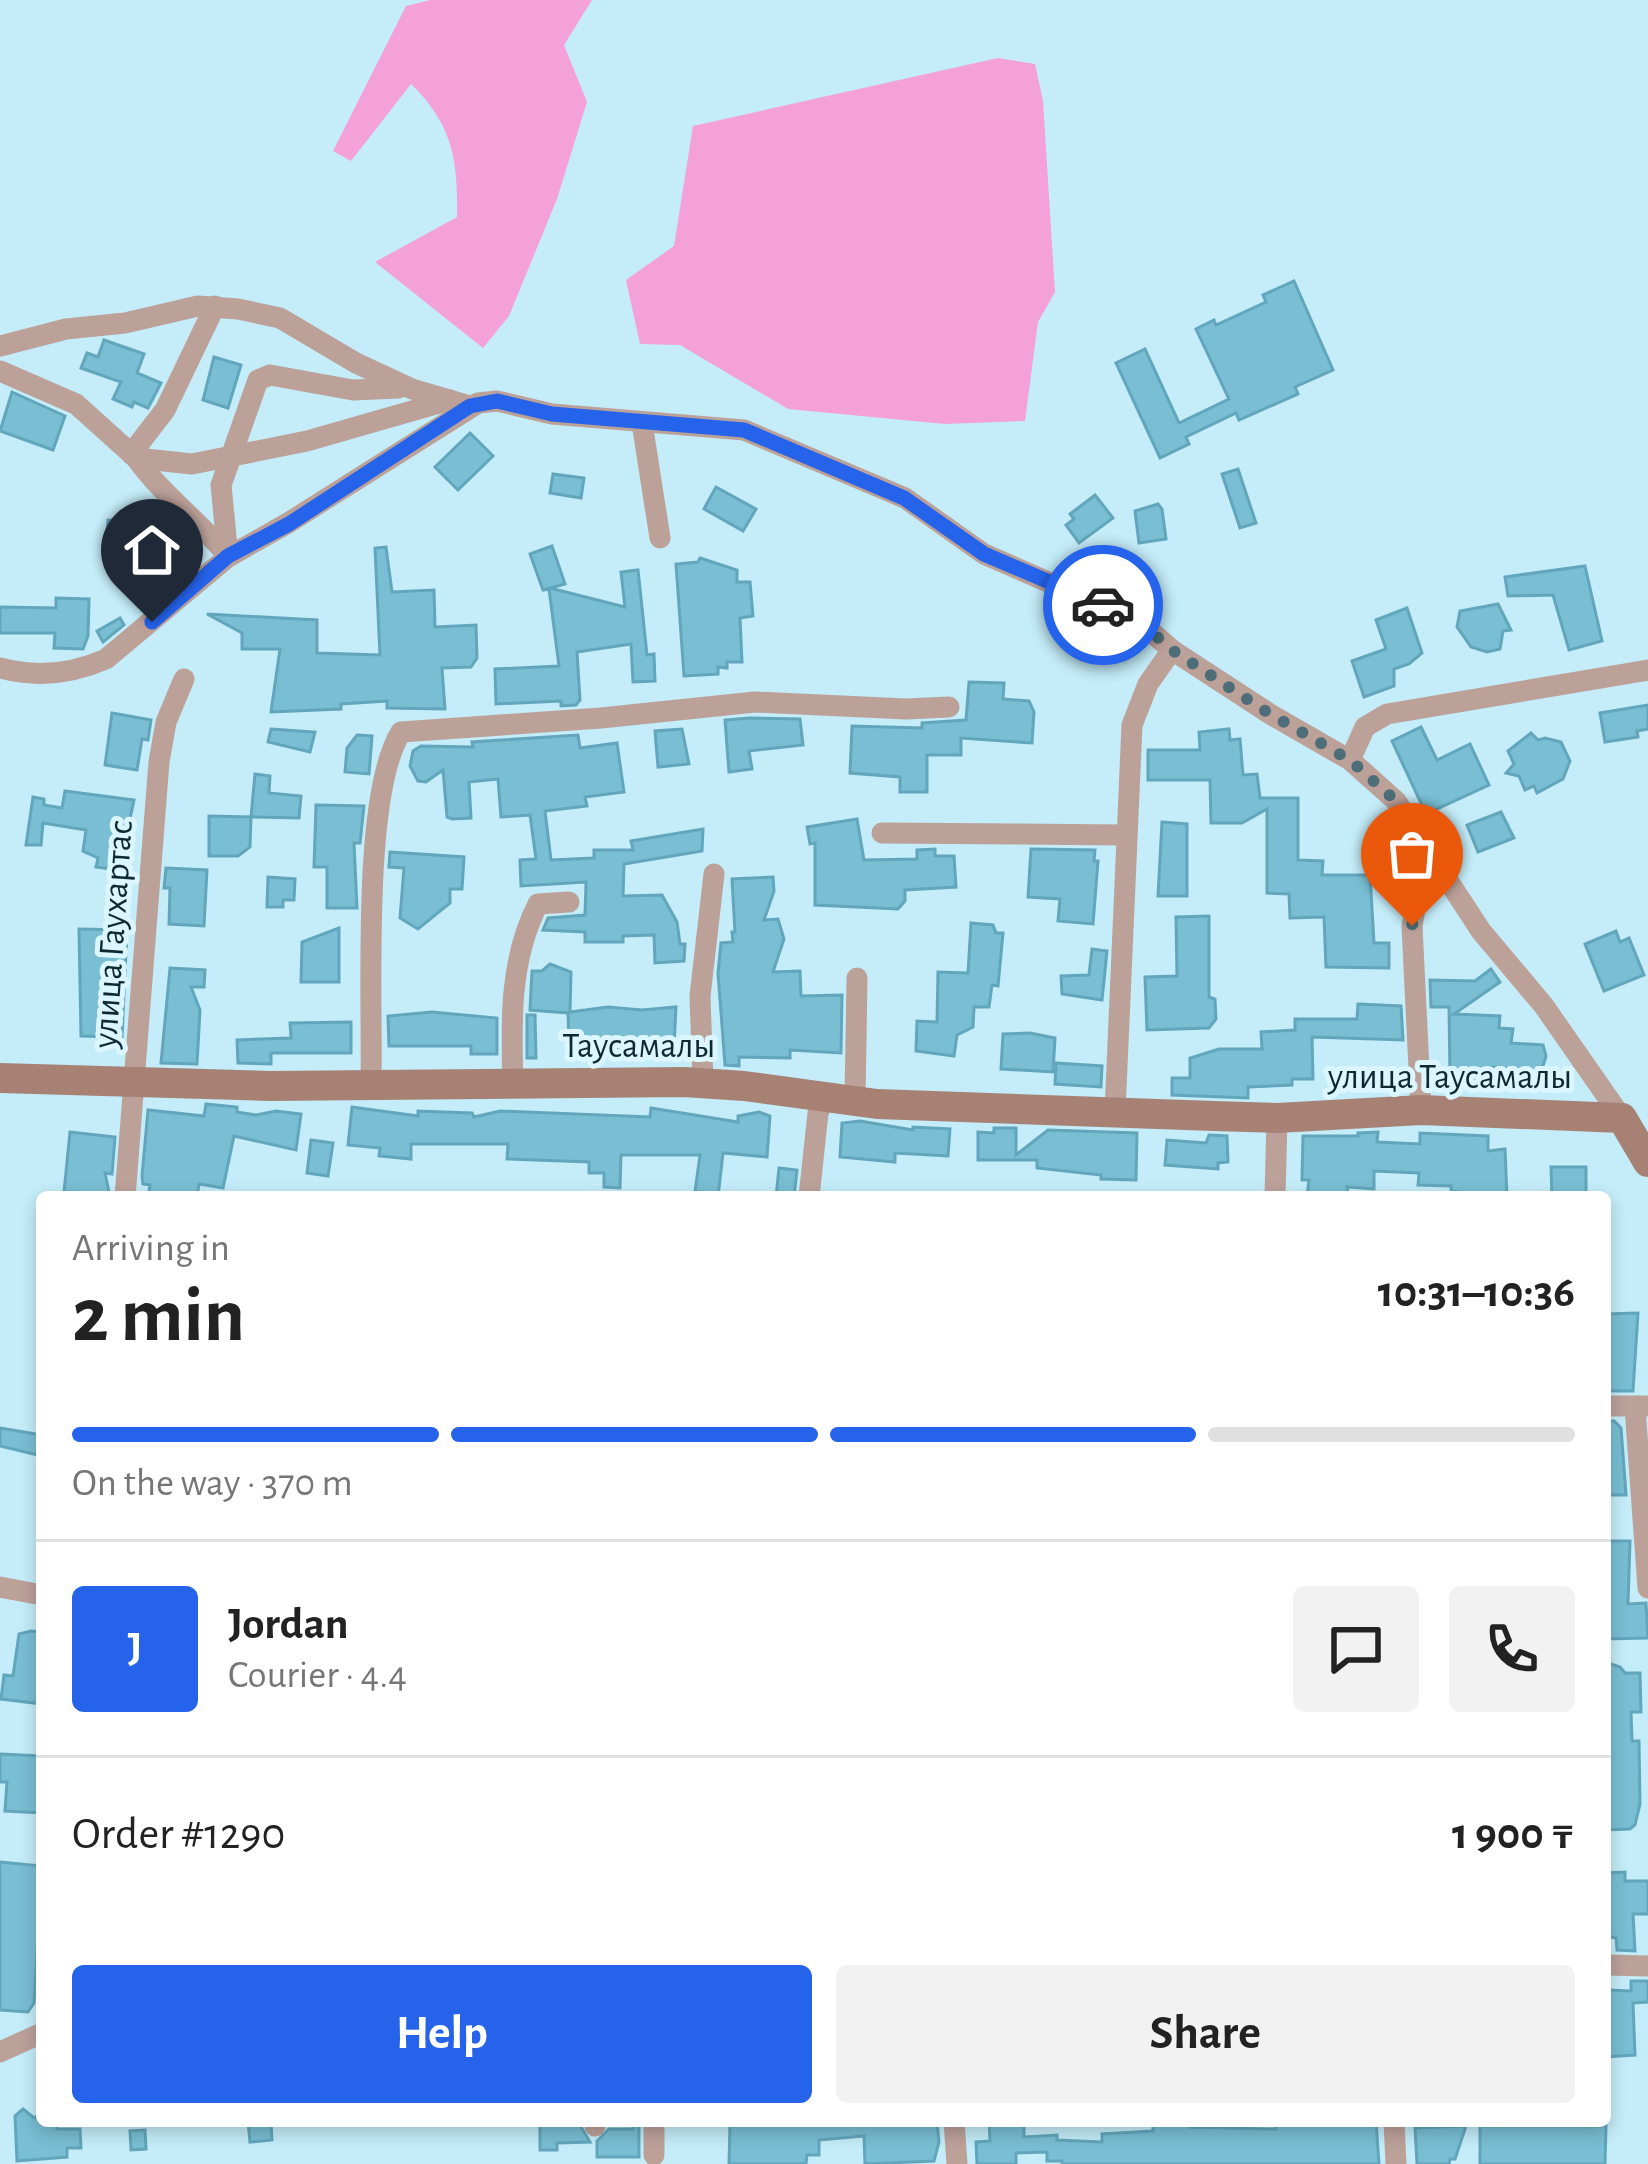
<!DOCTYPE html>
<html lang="en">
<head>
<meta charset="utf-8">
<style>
  body { margin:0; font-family:"Alegreya Sans",sans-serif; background:#f2f2f2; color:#222; height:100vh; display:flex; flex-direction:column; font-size:45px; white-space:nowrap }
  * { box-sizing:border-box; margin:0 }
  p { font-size:39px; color:#767676 }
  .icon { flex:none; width:66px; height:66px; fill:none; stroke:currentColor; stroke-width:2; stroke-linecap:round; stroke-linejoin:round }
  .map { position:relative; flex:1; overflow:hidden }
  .side { position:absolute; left:36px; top:1191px; width:1575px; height:936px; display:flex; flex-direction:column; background:#fff; border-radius:12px; box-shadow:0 6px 18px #0003 }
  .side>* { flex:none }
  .pin { position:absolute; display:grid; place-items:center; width:102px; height:102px; color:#fff; margin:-123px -51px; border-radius:50% 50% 50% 0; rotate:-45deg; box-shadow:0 0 12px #0007 }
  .pin .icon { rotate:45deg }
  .courier { position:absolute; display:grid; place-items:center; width:120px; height:120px; margin:-60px; border:9px solid #2563eb; border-radius:50%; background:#fff; color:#222; box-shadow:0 3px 15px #0007 }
  .summary em { font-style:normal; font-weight:700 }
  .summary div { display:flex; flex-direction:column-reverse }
  .summary { display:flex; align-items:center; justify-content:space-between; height:204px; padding:0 36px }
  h1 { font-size:78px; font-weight:700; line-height:90px }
  .bar { display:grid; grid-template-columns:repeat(4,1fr); gap:18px 12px; align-content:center; height:144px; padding:0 36px }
  .bar i { height:15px; border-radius:9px; background:#e0e0e0 }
  .bar .on { background:#2563eb }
  .bar p { grid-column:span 4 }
  .line { display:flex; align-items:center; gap:30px; padding:0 36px; border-top:3px solid #e0e0e0 }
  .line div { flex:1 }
  .round { display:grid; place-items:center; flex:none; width:126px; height:126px; border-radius:12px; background:#f2f2f2 }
  .primary-button { display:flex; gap:24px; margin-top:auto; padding:24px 36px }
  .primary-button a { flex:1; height:138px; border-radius:12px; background:#2563eb; color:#fff; font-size:48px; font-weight:700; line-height:138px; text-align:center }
  .primary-button a+a { background:#f2f2f2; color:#222 }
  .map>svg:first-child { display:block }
  .green { fill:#f4a1da }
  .building { fill:#79bed3; stroke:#62a6bb; stroke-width:3 }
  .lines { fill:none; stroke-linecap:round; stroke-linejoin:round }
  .street { stroke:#bca199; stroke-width:21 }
  .secondary { stroke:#a78174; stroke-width:30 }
  .done { stroke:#4d6e78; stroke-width:12; stroke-dasharray:0 21.6 }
  .route { stroke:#2563eb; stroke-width:15 }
  .labels { text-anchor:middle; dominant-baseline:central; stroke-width:10; stroke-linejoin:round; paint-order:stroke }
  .street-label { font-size:36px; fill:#0d2a32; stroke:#dcf6ff }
</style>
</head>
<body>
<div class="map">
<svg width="1648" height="2164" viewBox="0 0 1648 2164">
  <rect width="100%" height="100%" fill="#c4ecf9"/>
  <g class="green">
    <path d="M430,0H592L564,45L587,102L557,199L509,316L483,348L375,262L457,217C458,160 453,125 411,84L351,161L333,151L406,6Z"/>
    <path d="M998,58L1035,64L1043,101L1055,292L1038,322L1025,421L945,424L788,409L680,345L640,344L626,280L674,246L693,126Z"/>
  </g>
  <g class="building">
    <path d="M1294,281L1333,370L1295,387L1298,394L1239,420L1236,413L1186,437L1189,444L1160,458L1116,363L1145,349L1179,423L1229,399L1196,329L1214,320L1216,325L1266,302L1263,295Z"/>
    <path d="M104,340L144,354L137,373L161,383L148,408L134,402L132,407L113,399L121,382L81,368L87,353L98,357Z"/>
    <path d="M214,357L241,365L228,408L203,400Z"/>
    <path d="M12,392L65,416L53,450L0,431Z"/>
    <path d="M470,433L493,456L458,490L435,467Z"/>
    <path d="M1238,469L1256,523L1240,528L1222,474Z"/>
    <path d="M553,474L584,478L581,498L550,493Z"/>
    <path d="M716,487L756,509L743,531L704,509Z"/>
    <path d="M1095,495L1113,518L1079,543L1066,525L1074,519L1070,514Z"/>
    <path d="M1158,504L1162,509L1166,539L1139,543L1135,511Z"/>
    <path d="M124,518L173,521L172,554L119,550L120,536L107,534L108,520L124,521Z"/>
    <path d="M552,546L565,584L550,588L625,607L621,572L638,570L647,655L654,654L655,681L633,682L631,644L577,652L580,700L576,705L561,706V701L496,704L495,669L559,666L549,589L543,590L530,554Z"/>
    <path d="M386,547L392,592L434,590L435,627L476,625L477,658L471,667L442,668L445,709L387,708V701L341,704V709L271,712L280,649H242V633L207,614L317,620V653L380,655L375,548Z"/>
    <path d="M700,558L737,570V582H750L753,616L740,618L742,662H727V668L718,667V674L684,676L676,564L698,562Z"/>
    <path d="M1585,566L1602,641L1569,650L1553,595L1508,596L1505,577Z"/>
    <path d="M56,598L89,599L88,636L83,649L54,648L55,633H0V607L56,608Z"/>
    <path d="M1498,604L1511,630L1503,631L1500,649L1487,652L1471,647L1457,627L1460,611Z"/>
    <path d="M1407,608L1422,653L1409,664L1394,669V686L1364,697L1352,661L1386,649L1376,620Z"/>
    <path d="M120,618L124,625L103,642L97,631Z"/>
    <path d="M969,682L1004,683L1003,699L1029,701L1034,712L1032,743L961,738V755H927V792H900V777L850,773L852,726L922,728V723L966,720Z"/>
    <path d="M1648,705V729L1637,731L1638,737L1605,742L1600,713Z"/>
    <path d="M112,713L151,720L148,740L142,739L137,770L105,765Z"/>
    <path d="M749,718L800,719L803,745L749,751L752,769L729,772L725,720Z"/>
    <path d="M1421,727L1437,760L1470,744L1489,785L1426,814L1392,741Z"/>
    <path d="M271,729L315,732L310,752L268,742Z"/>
    <path d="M682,729L689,764L658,767L655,731Z"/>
    <path d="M1229,729L1230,740L1240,739L1243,775L1257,774L1260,798H1298V860L1323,861L1322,875H1370L1374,943H1389V968L1326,967L1324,917L1290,918L1289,894L1267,893V809L1242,823H1211L1210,780H1148V750H1200L1199,732Z"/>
    <path d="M1531,733L1538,740L1545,738L1561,742L1570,761L1563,779L1537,793L1534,786L1525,790L1519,776L1506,773L1514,764L1508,751Z"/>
    <path d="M357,735L372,736L369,774L345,772L347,748Z"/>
    <path d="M578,735L580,748L617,743L624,792L585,797L587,806L545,811L551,860L594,858V850H633L631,841L703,829L702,851L624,864L623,896L662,895L677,922L680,944H685L684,961L655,963L654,935L623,936V942H585V932L543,930L548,918L585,915L586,882L521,886L520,860L536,859L530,815L501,817L498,779L469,782L471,818L452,819L447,817L443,770L426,782L418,781L410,766L413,751L421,746L473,747L472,742Z"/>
    <path d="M255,774L270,776L269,793L301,796L299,818L251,817Z"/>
    <path d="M65,791L134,800L119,870L96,867L98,858L83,851L86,830L43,823L41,845H26L33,797L44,799V805L62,808Z"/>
    <path d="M316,805L364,806L360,843H354L357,908H327V867H314Z"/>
    <path d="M1501,812L1514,838L1478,852L1467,825Z"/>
    <path d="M209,816L251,817L250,847L238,856H209Z"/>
    <path d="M857,819L864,860L917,859V850L935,849V856H954L956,887L905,890V901L898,909L815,905V843L810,844L807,827Z"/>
    <path d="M1162,822L1187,824V896H1158Z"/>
    <path d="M1031,849L1095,850L1094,861H1098L1093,924L1058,921L1060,899L1028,897Z"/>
    <path d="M390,852L464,857L462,889H450V903L418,929L400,918L404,868L389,867Z"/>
    <path d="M166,868L207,870L204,926L169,924L170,888H164Z"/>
    <path d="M268,877L295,879L294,900H283V907H267Z"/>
    <path d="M773,877L774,891L764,920L778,919L784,939L773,972L800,971L801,996L842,995L841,1053L790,1050V1058L739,1057V1066L725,1065L718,973L721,943L733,942L732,932H735L732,879Z"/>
    <path d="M1209,916V997L1215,999L1216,1019L1209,1028L1147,1030L1145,977L1177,976L1176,917Z"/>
    <path d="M971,923L993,925L996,933H1003L998,986L992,985L989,1007H974L973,1027L957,1035L954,1056L916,1051L917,1021L937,1022L938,972L968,973Z"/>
    <path d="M339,928V982H301L302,942Z"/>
    <path d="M79,929L127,930L122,1037L81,1036Z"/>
    <path d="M1616,931L1620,942L1629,938L1644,975L1604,991L1585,944Z"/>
    <path d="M1092,949L1107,951L1102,1000L1062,994L1061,976L1089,975Z"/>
    <path d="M550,964L571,972L570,1012L608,1007L642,1010L676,1007L674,1046L621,1043V1054L585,1055V1043H569L568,1013L530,1010L532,971H542Z"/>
    <path d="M170,968L205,970L204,987H191L200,1010L197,1064L161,1063Z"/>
    <path d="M1491,969L1500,982L1454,1014L1500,1016L1499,1028L1513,1029L1511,1043L1543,1045L1546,1056L1543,1066L1537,1070L1490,1067L1479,1078L1450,1077L1449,1007H1431L1430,980L1475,981Z"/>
    <path d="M1358,1004L1401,1006L1403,1040L1312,1037L1313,1079H1292V1085L1248,1087V1098L1172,1095V1078H1190V1058L1219,1049H1262L1261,1032L1295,1030V1019H1357Z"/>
    <path d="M432,1012L497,1018V1054H471V1046H389L388,1016Z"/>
    <path d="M527,1015H535L536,1058H527Z"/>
    <path d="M351,1022V1053H271V1064L238,1063L237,1040L291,1038L290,1023Z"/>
    <path d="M1030,1033L1055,1038L1053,1072L1001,1069L1003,1034Z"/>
    <path d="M1056,1063L1102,1066L1101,1087L1055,1084Z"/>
    <path d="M206,1104L237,1107V1112L256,1115L276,1111L301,1114L296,1150L234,1136L223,1188L199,1184L197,1197H148L150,1185L143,1184L142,1176L148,1110L204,1116Z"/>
    <path d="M352,1107L418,1116V1111L472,1113L474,1117L500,1111L650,1117L651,1108L738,1122V1116L759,1112L770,1116L767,1157L723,1153L718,1197H702V1192H695L700,1155H621L620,1188L604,1187V1173H589V1162L507,1159L508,1144H411V1159L379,1156L380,1148L348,1145Z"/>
    <path d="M860,1121L913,1130V1127L950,1129L948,1156L895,1153V1162L840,1157L842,1123Z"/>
    <path d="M994,1128H1016V1155L1048,1130L1137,1133L1136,1180L1101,1179V1175L1037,1168V1160H978V1132L994,1133Z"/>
    <path d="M70,1132L115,1137L112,1174L105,1173L110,1197H73V1192H64Z"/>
    <path d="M1378,1132L1377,1142L1420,1144V1133L1488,1136V1151L1505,1149L1507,1197L1451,1191V1186L1418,1185L1419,1173L1374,1171V1189L1347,1187L1349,1197H1307L1309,1180H1302L1303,1136H1358V1133Z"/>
    <path d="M1209,1135L1227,1136L1228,1162L1218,1163V1169L1165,1165L1167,1140L1206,1143Z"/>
    <path d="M311,1140L333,1143L328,1176L307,1173Z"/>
    <path d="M1551,1167H1586V1197H1552Z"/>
    <path d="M779,1168L797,1170L794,1197H776Z"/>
    <path d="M1638,1313L1633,1391H1605V1314Z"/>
    <path d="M1605,1421H1614L1621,1428L1626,1495H1605Z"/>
    <path d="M0,1428L42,1435V1456L0,1446Z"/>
    <path d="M1605,1541H1630L1628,1604L1646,1603L1648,1638L1605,1639Z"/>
    <path d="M31,1631L42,1632V1704L1,1699L4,1675L13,1676L19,1634Z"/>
    <path d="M1605,1662L1620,1667L1625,1673H1640L1641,1712H1631L1632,1741H1639L1640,1804L1635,1825L1630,1829L1605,1830Z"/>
    <path d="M0,1754L42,1756V1813L5,1811L7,1782H0Z"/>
    <path d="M0,1862L42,1866L34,2003L28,2012L0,2010Z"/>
    <path d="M1625,1872V1881H1648V1914H1633L1635,1951L1617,1950L1616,1938L1605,1936V1873Z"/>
    <path d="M1631,1981H1648V2002L1633,2003L1635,2055L1605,2057L1610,1990L1631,1991Z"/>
    <path d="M23,2109L34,2118L42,2113V2121H56L57,2129H80L81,2148H67V2157L17,2161L15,2116Z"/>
    <path d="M248,2121H271L272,2140L250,2142Z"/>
    <path d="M633,2121H639V2157H597V2141L609,2129H633Z"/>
    <path d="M937,2121L939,2142L934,2161L865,2164L864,2136L819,2140V2155H807L806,2164H729L730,2123Z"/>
    <path d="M989,2121H1024V2137L1057,2135V2140L1102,2142V2134L1153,2131V2121H1190V2127L1276,2129L1275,2121H1376L1379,2164H1062V2161H1047V2152L1016,2153V2164H977L976,2142L990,2141Z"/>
    <path d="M540,2125H580L590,2142L557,2143V2150H540Z"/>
    <path d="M1466,2126L1455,2159H1450L1449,2164H1417L1415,2128Z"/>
    <path d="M1480,2126H1606L1605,2164H1480Z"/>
    <path d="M145,2130L146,2149L131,2150L130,2131Z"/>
  </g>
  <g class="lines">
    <g class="street">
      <path d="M0,346L66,329L125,323L198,306L238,309L280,318L356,363L412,389L470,406"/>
      <path d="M0,371L76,404L136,458L192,464L307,441L450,400"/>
      <path d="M642,423L660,538"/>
      <path d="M131,454L165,410L215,306"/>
      <path d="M136,458C163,496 199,521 228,556"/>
      <path d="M228,557L221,485L258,380L270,375L353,390L399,388"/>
      <path d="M0,668C37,678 72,674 106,659L228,557L288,523L478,403L497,401L552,414L744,430L905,498L984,554L1140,622L1172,650L1270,714L1350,760L1396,801L1481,931L1544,1006L1622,1118"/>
      <path d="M1350,760L1365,727L1387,714L1648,670"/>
      <path d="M882,833L1126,835"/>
      <path d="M703,1083L700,996L714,874"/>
      <path d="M371,1085C373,1004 361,795 401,732L601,718L755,702L906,709L949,707"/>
      <path d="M513,1085C511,1024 509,960 538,904L569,902"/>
      <path d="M855,1101L857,978"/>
      <path d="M1421,1110L1412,926C1416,902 1419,884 1438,867"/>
      <path d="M1115,1112L1132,725L1148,684L1172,650"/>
      <path d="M125,1197L159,762L166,722L184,679"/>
      <path d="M809,1197L818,1113L825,1097"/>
      <path d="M1275,1197L1277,1118"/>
      <path d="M1605,1406H1647"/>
      <path d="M1635,1407L1648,1588"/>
      <path d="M0,1587L42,1595"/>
      <path d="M1605,1965L1648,1966"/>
      <path d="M0,2052L42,2033"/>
      <path d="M595,2121V2126"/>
      <path d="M654,2121V2155"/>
      <path d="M954,2121L957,2164"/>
      <path d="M1394,2121L1396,2164"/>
    </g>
    <path class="secondary" d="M0,1078L270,1086L684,1082L744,1086L877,1104L1214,1116L1277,1118L1421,1110L1622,1118L1648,1162"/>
  </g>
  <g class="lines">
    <path class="done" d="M1103,605L1140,622L1172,650L1270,714L1350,760L1396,801L1438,867C1419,884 1416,901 1412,926"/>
    <path class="route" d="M152,622L228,556L289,524L470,406L497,401L552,414L744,430L904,498L984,554L1103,605"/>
  </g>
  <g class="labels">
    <g class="street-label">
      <text transform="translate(113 934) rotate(-86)">улица Гаухартас</text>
      <text x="639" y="1046">Таусамалы</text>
      <text x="1450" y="1077">улица Таусамалы</text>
    </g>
  </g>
</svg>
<div class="pin" style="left:1412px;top:926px;background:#ea580c"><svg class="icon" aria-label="bag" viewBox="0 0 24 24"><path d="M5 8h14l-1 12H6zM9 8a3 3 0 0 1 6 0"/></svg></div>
<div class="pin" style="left:152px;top:622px;background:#1f2937"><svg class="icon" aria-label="home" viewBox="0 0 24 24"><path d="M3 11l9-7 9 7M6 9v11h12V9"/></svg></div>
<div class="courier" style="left:1103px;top:605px"><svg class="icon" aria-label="car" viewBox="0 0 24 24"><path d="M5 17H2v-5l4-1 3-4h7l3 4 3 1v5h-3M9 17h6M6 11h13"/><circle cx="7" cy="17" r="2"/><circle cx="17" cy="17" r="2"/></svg></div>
<section class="side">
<div class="summary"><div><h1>2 min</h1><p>Arriving in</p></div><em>10:31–10:36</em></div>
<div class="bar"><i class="on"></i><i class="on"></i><i class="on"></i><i></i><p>On the way · 370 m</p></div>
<div class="line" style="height:216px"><b class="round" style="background:#2563eb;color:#fff">J</b><div><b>Jordan</b><p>Courier · 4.4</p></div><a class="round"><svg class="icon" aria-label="chat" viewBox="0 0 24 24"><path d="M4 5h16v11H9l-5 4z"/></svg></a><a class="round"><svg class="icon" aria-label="phone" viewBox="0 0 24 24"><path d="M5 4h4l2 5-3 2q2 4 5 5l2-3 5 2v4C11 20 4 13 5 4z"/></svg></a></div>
<div class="line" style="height:156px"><div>Order #1290</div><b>1 900 ₸</b></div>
<div class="primary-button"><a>Help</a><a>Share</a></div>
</section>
</div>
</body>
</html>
